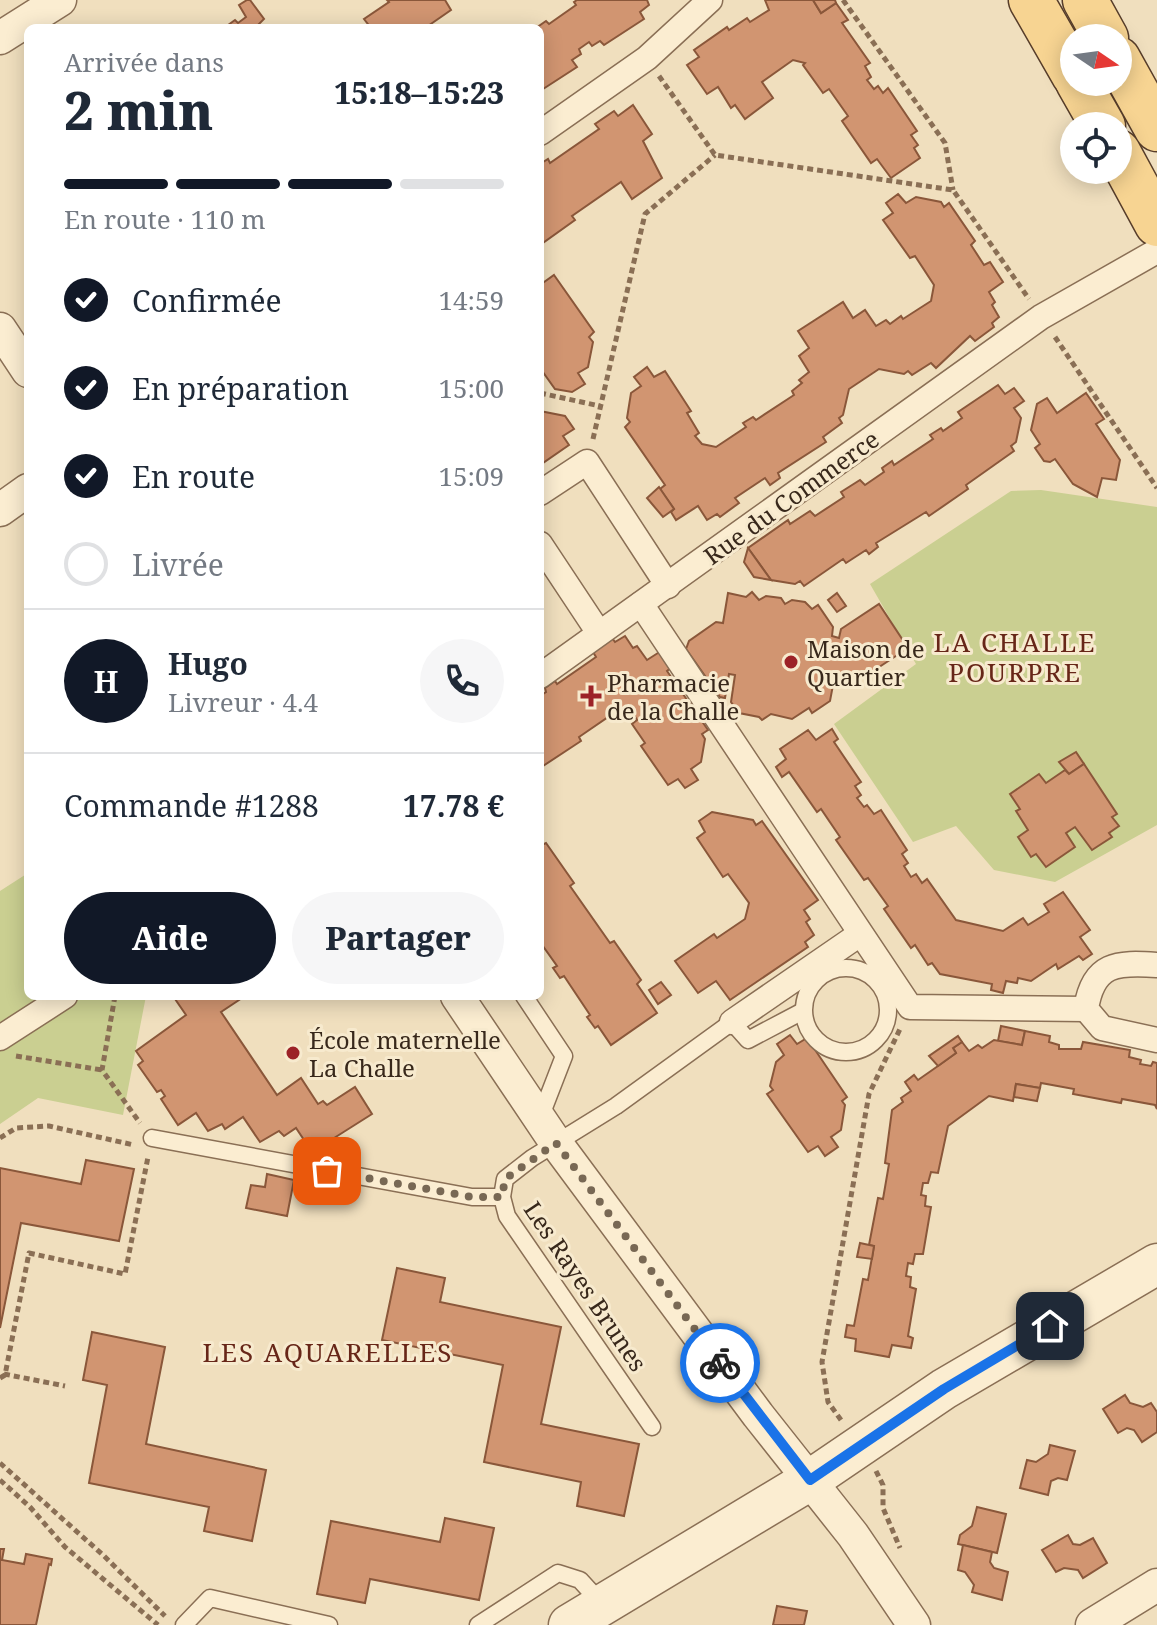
<!DOCTYPE html>
<html lang="fr">
<head>
<meta charset="utf-8">
<style>
  body { margin:0; font-family:"Noto Serif",serif; background:#f6f6f7; color:#1f2937; height:100vh; display:flex; flex-direction:column; font-size:30px; white-space:nowrap }
  * { box-sizing:border-box; margin:0 }
  p { font-size:26px; color:#747a83 }
  .icon { flex:none; width:44px; height:44px; fill:none; stroke:currentColor; stroke-width:2; stroke-linecap:round; stroke-linejoin:round }
  .map { position:relative; flex:1; overflow:hidden }
  .panel { position:absolute; left:24px; top:24px; width:520px; height:976px; display:flex; flex-direction:column; background:#fff; border-radius:12px; box-shadow:0 4px 20px #0003 }
  .panel>* { flex:none }
  .needle { width:52px; rotate:103deg }
  .fabs { position:absolute; left:1060px; top:24px; display:grid; gap:16px }
  .fabs a { display:grid; place-items:center; width:72px; height:72px; border-radius:50%; background:#fff; box-shadow:0 4px 20px #0003; font-size:40px }
  .pin { position:absolute; display:grid; place-items:center; width:68px; height:68px; color:#fff; margin:-34px; border-radius:16px; box-shadow:0 4px 12px #0006 }
  .courier { position:absolute; display:grid; place-items:center; width:80px; height:80px; margin:-40px; border:6px solid #1a73e8; border-radius:50%; background:#fff; color:#222; box-shadow:0 2px 10px #0007 }
  .summary em { font-style:normal; font-weight:800 }
  .summary div { display:flex; flex-direction:column-reverse }
  .summary { display:flex; align-items:center; justify-content:space-between; height:136px; padding:0 40px }
  h1 { font-size:52px; font-weight:800; line-height:60px }
  .bar { display:grid; grid-template-columns:repeat(4,1fr); gap:12px 8px; align-content:center; height:96px; padding:0 40px }
  .bar i { height:10px; border-radius:6px; background:#e0e1e3 }
  .bar .current { background:#111827 }
  .bar p { grid-column:span 4 }
  .line { display:flex; align-items:center; gap:20px; padding:0 40px; border-top:2px solid #e0e1e3 }
  .line div { flex:1 }
  .round { display:grid; place-items:center; flex:none; width:84px; height:84px; border-radius:42px; background:#f6f6f7 }
  ol { padding:0 40px; list-style:none }
  li { display:flex; align-items:center; gap:24px; height:88px }
  li p { margin-inline-start:auto }
  li .icon { padding:8px; border-radius:50%; background:#111827; color:#fff; stroke-width:4 }
  li:last-child { color:#747a83 }
  li i { width:44px; height:44px; border:4px solid #e0e1e3; border-radius:50% }
  .action { display:flex; gap:16px; margin-top:auto; padding:16px 40px }
  .action a { flex:1; height:92px; border-radius:48px; background:#111827; color:#fff; font-size:32px; font-weight:800; line-height:92px; text-align:center }
  .action a+a { background:#f6f6f7; color:#1f2937 }
  .map>svg:first-child { display:block }
  .green { fill:#cacf91 }
  .building { fill:#d19571; stroke:#8a573a; stroke-width:2 }
  .lines { fill:none; stroke-linecap:round; stroke-linejoin:round }
  .service-casing { stroke:#8a6f55; stroke-width:19 }
  .pedestrian-casing { stroke:#8a6f55; stroke-width:27 }
  .minor-casing { stroke:#8a6f55; stroke-width:35 }
  .tertiary-casing { stroke:#8a6f55; stroke-width:43 }
  .primary-casing { stroke:#573d2a; stroke-width:47 }
  .path { stroke:#8a6f55; stroke-width:5; stroke-dasharray:6 4; stroke-linecap:butt }
  .service { stroke:#fbedd1; stroke-width:16 }
  .pedestrian { stroke:#fbedd1; stroke-width:24 }
  .minor { stroke:#fbedd1; stroke-width:32 }
  .tertiary { stroke:#fbedd1; stroke-width:40 }
  .primary { stroke:#f7d492; stroke-width:44 }
  .done { stroke:#786854; stroke-width:8; stroke-dasharray:0 14.4 }
  .route { stroke:#1a73e8; stroke-width:10 }
  .poi-dot { fill:#9c2227; stroke:#f7eace; stroke-width:3 }
  .labels { text-anchor:middle; dominant-baseline:central; stroke-width:6; stroke-linejoin:round; paint-order:stroke }
  .street-label { font-size:24px; fill:#38281b; stroke:#f7eace }
  .poi-label { font-size:24px; fill:#38281b; stroke:#f7eace; text-anchor:start }
  .neighbourhood-label { font-size:26px; letter-spacing:2px; fill:#672618; stroke:#f7eace }
</style>
</head>
<body>
<div class="map">
<svg width="1157" height="1625" viewBox="0 0 1157 1625">
  <rect width="100%" height="100%" fill="#f0dfbe"/>
  <g class="green">
    <path d="M1041,490L1157,507V825L1055,882L994,870L956,826L913,842L834,724L916,664L870,584L1011,491Z"/>
    <path d="M28,873V996H146L123,1115L38,1098L0,1124V891Z"/>
  </g>
  <g class="building">
    <path d="M247,0H250L264,19L255,28H224L235,20L238,23L246,17L239,5Z"/>
    <path d="M387,0H445L451,10L425,28H371L364,19L389,2Z"/>
    <path d="M577,0H647L649,5L640,12L644,19L604,45L600,41L592,46L589,42L579,49L581,54L572,60L577,67L540,91V28H536L546,21L549,24L576,5L574,2Z"/>
    <path d="M765,0H813L821,13L836,3L848,20L842,23L870,63L865,66L871,77L867,80L874,89L878,86L883,93L888,88L917,131L911,135L918,145L914,148L920,158L891,178L877,159L871,163L842,121L848,116L829,89L823,93L803,65L805,63L793,60L762,82L773,98L745,119L735,105L731,108L718,87L707,94L687,65L699,57L694,50L727,27L729,30L747,18L750,22L769,10Z"/>
    <path d="M813,0H835L836,3L821,13Z"/>
    <path d="M633,105L652,134L643,141L662,178L632,199L621,182L572,216L575,220L540,245V164L548,159L550,163L599,129L595,124L614,111L618,116Z"/>
    <path d="M898,194L906,203L916,197L941,202L944,207L949,203L975,241L971,245L984,265L990,262L1003,282L989,292L995,302L992,305L999,317L992,323L994,327L975,341L970,336L936,368L931,363L912,375L908,371L904,374L879,369L849,389L843,415L839,418L842,423L823,437L826,442L778,473L780,478L770,485L765,478L735,498L739,503L720,517L717,514L707,520L698,506L676,520L671,512L674,509L660,489L665,485L625,427L630,422L627,418L631,393L641,386L634,377L647,367L654,377L665,371L691,411L687,413L699,433L695,436L702,444L716,447L746,427L743,423L753,417L756,420L794,395L792,391L802,383L799,380L809,372L799,356L809,348L798,331L843,302L853,318L865,310L876,326L886,320L890,324L901,316L903,319L931,301L934,285L915,256L910,258L883,220L893,213L886,203Z"/>
    <path d="M554,275L594,332L589,337L593,342L588,367L578,373L585,384L572,392L555,389L540,368V285Z"/>
    <path d="M998,385L1005,394L1014,388L1024,401L1014,408L1021,418L1016,442L1011,446L1014,451L966,485L968,489L929,516L926,512L876,543L878,547L869,554L866,550L846,563L843,559L804,586L800,581L795,584L771,580L748,548L788,520L790,524L810,511L815,516L844,497L841,492L860,480L865,485L884,472L882,468L892,461L894,465L933,439L930,435L941,428L943,431L962,418L958,412Z"/>
    <path d="M1086,393L1104,419L1096,424L1120,460L1116,480L1102,478L1097,497L1073,484L1055,459L1050,462L1044,461L1035,448L1040,444L1031,430L1037,404L1047,398L1057,413Z"/>
    <path d="M540,411L565,416L574,429L563,436L569,445L540,465Z"/>
    <path d="M659,487L674,509L663,517L647,498Z"/>
    <path d="M748,548L771,580L754,577L744,562Z"/>
    <path d="M752,592L759,600L766,596L781,598L785,604L792,600L805,602L812,609L818,605L833,627L832,636L839,638L841,629L879,604L908,648L864,677L849,675L833,685L830,701L812,713L809,708L792,719L771,714L762,720L759,717L739,713L731,702L735,675L729,674L725,698L720,697L686,649L689,641L716,622L723,623L728,593L746,597Z"/>
    <path d="M837,593L846,606L837,612L828,600Z"/>
    <path d="M625,636L633,648L637,646L647,660L661,651L672,667L667,671L708,730L702,734L705,739L701,762L691,769L698,780L685,788L678,779L668,785L641,746L645,743L632,724L637,720L631,710L617,708L607,714L608,717L579,737L581,741L540,768V696L546,692L545,688L555,681L557,684L596,657L593,652L612,638L615,642Z"/>
    <path d="M832,729L838,739L834,742L861,782L855,786L861,795L857,798L864,807L867,805L874,814L881,810L907,850L902,854L908,863L904,866L911,877L916,874L922,883L927,879L956,920L1003,931L1023,918L1028,925L1049,912L1044,904L1063,892L1090,930L1080,937L1092,954L1083,960L1079,956L1058,969L1056,964L1031,981L1018,978L1017,983L1006,981L1003,993L991,990L992,984L940,974L932,963L928,965L915,945L911,948L884,909L888,906L868,878L864,880L836,840L840,837L821,809L817,812L789,772L782,777L776,767L786,759L780,749L808,730L816,740Z"/>
    <path d="M1076,752L1084,764L1069,774L1059,762Z"/>
    <path d="M1084,764L1117,814L1112,817L1119,826L1109,833L1112,837L1092,850L1075,827L1066,833L1075,847L1046,867L1036,854L1031,857L1018,837L1028,830L1016,811L1020,809L1010,794L1039,774L1046,783L1065,770L1069,774Z"/>
    <path d="M712,812L753,820L756,825L762,821L818,900L804,910L810,919L806,922L814,935L805,942L808,947L730,1000L716,981L698,993L675,961L714,934L717,938L745,919L749,903L728,874L723,877L697,838L705,832L699,821Z"/>
    <path d="M540,842L542,845L546,843L574,883L570,886L610,943L614,941L641,980L637,984L657,1013L611,1045L598,1026L595,1028L587,1017L590,1015L564,976L560,978L553,968L557,966L540,942Z"/>
    <path d="M661,982L671,995L658,1004L649,990Z"/>
    <path d="M173,996H245L221,1012L277,1095L301,1078L318,1104L323,1101L327,1105L355,1087L372,1114L312,1152L296,1128L284,1136L279,1131L260,1142L243,1117L225,1129L222,1124L208,1131L196,1113L178,1125L161,1099L165,1096L161,1090L157,1092L138,1065L143,1061L136,1051L186,1015Z"/>
    <path d="M1001,1026L1025,1031L1022,1045L998,1041Z"/>
    <path d="M1025,1031L1050,1036L1049,1042L1059,1045V1049H1081L1083,1042L1130,1050L1129,1057L1141,1060L1140,1064L1151,1066L1153,1062L1157,1063V1109L1155,1105L1122,1099L1121,1103L1073,1094L1074,1089L1041,1083L1040,1088L1016,1084L1013,1101L989,1096L948,1126L938,1173L931,1172L928,1183H923L921,1195L926,1196L925,1206L931,1207L923,1254H915L913,1264L908,1263L906,1276L911,1277L910,1287L916,1289L908,1336L913,1338L911,1348L892,1345L889,1357L855,1351L856,1339L845,1337L847,1325L854,1326L863,1279L868,1280L874,1246L869,1245L878,1198L883,1199L889,1164L885,1163L892,1110L903,1102L901,1098L911,1091L905,1082L914,1075L918,1080L938,1066L956,1053L953,1048L962,1042L969,1051L978,1045L982,1048L994,1040L1022,1045Z"/>
    <path d="M790,1035L797,1044L807,1038L847,1097L842,1101L845,1105L841,1130L831,1137L838,1147L825,1156L818,1146L808,1152L767,1094L773,1090L770,1086L776,1062L784,1055L777,1044Z"/>
    <path d="M958,1036L962,1042L953,1048L956,1053L938,1066L929,1056Z"/>
    <path d="M1016,1084L1040,1088L1037,1101L1014,1097Z"/>
    <path d="M86,1160L134,1169L119,1241L21,1223L0,1328V1168L81,1184Z"/>
    <path d="M267,1174L294,1180L287,1216L246,1208L251,1185L265,1187Z"/>
    <path d="M860,1243L874,1246L872,1259L857,1257Z"/>
    <path d="M397,1268L445,1278L440,1302L561,1327L541,1424L639,1444L624,1516L577,1506L581,1482L484,1462L503,1365L382,1340Z"/>
    <path d="M92,1332L165,1347L146,1444L266,1470L252,1541L204,1531L209,1507L89,1483L107,1385L83,1380Z"/>
    <path d="M1125,1395L1130,1403L1143,1407L1151,1403L1157,1412V1432L1142,1442L1134,1430L1127,1428L1118,1433L1103,1409Z"/>
    <path d="M1050,1445L1075,1451L1067,1480L1058,1478L1051,1481L1048,1495L1020,1488L1027,1460L1036,1462L1048,1454Z"/>
    <path d="M977,1507L1006,1514L997,1553L958,1544L960,1535L972,1526Z"/>
    <path d="M445,1518L494,1528L479,1600L370,1579L365,1603L317,1594L331,1521L440,1542Z"/>
    <path d="M1068,1535L1073,1544L1080,1545L1093,1538L1107,1563L1083,1578L1078,1570L1064,1568L1056,1572L1042,1550Z"/>
    <path d="M963,1545L992,1552L990,1562L994,1568L1008,1572L1002,1600L972,1592L974,1585L965,1572L958,1570Z"/>
    <path d="M0,1549H4L2,1560L24,1564L26,1554L52,1559L51,1565L49,1564L36,1625H0Z"/>
    <path d="M777,1606L807,1611L804,1625H773Z"/>
  </g>
  <g class="lines">
    <defs>
      <g id="service">
        <circle cx="846" cy="1010" r="42"/>
        <path d="M524,996L564,1056L540,1118"/>
        <path d="M152,1138L472,1197H502"/>
        <path d="M652,1427L507,1216L502,1197L505,1179L532,1158L616,1106L732,1022L748,1040L803,1011"/>
        <path d="M184,1625L210,1598L329,1625"/>
        <path d="M478,1625L558,1573L580,1580L602,1604"/>
      </g>
      <g id="pedestrian">
        <path d="M540,133L647,58L710,0"/>
        <path d="M540,493L587,462L668,586"/>
        <path d="M540,544L599,633"/>
        <path d="M641,604L910,1007L1086,1009"/>
        <path d="M540,676L1041,317L1157,251"/>
        <path d="M1157,965C1117,962 1093,963 1086,1009L1102,1028L1157,1040"/>
        <path d="M732,1022L860,934"/>
        <path d="M0,1038L65,996"/>
      </g>
      <g id="minor">
        <path d="M0,38L60,0"/>
        <path d="M0,329L28,371"/>
        <path d="M0,510L28,490"/>
        <path d="M457,996L556,1143L758,1415L853,1535L914,1625"/>
        <path d="M1092,1625L1157,1585"/>
      </g>
      <path id="tertiary" d="M569,1625L810,1480L944,1389L1157,1264"/>
      <g id="primary">
        <path d="M1031,0L1074,75"/>
        <path d="M1085,0L1106,38"/>
        <path d="M1118,59L1157,129"/>
        <path d="M1078,82L1103,126"/>
        <path d="M1118,152L1157,224"/>
      </g>
    </defs>
    <use href="#service" class="service-casing"/>
    <use href="#pedestrian" class="pedestrian-casing"/>
    <use href="#minor" class="minor-casing"/>
    <use href="#tertiary" class="tertiary-casing"/>
    <use href="#primary" class="primary-casing"/>
    <g class="path">
      <path d="M843,0L945,143L953,190"/>
      <path d="M659,76L715,155L953,190L1029,299"/>
      <path d="M1055,337L1157,488"/>
      <path d="M540,393L600,406"/>
      <path d="M593,439L645,214L715,155"/>
      <path d="M115,996L102,1070L140,1123"/>
      <path d="M16,1056L102,1070"/>
      <path d="M0,1138L16,1128L49,1126L134,1145"/>
      <path d="M4,1374L65,1386"/>
      <path d="M0,1378L5,1375L29,1253L125,1274L148,1157"/>
      <path d="M841,1420L828,1402L822,1362L869,1094L900,1029"/>
      <path d="M0,1463L103,1555L165,1616"/>
      <path d="M876,1471L883,1485V1508L900,1548"/>
      <path d="M0,1480L30,1507L65,1547L158,1625"/>
    </g>
    <use href="#service" class="service"/>
    <use href="#pedestrian" class="pedestrian"/>
    <use href="#minor" class="minor"/>
    <use href="#tertiary" class="tertiary"/>
    <use href="#primary" class="primary"/>
  </g>
  <g class="lines">
    <path class="done" d="M327,1171L472,1197H502L505,1179L556,1143L720,1363"/>
    <path class="route" d="M720,1363L810,1480L944,1389L1050,1326"/>
  </g>
  <g class="poi-dot">
    <circle cx="791" cy="662" r="8"/>
    <path d="M587 684h8v8h8v8h-8v8h-8v-8h-8v-8h8z"/>
    <circle cx="293" cy="1053" r="8"/>
  </g>
  <g class="labels">
    <g class="street-label">
      <text transform="translate(791 497) rotate(-36)">Rue du Commerce</text>
      <text transform="translate(586 1286) rotate(56)">Les Rayes Brunes</text>
    </g>
    <g class="poi-label">
      <text x="807" y="648">Maison de<tspan x="807" dy="28">Quartier</tspan></text>
      <text x="607" y="682">Pharmacie<tspan x="607" dy="28">de la Challe</tspan></text>
      <text x="309" y="1039">École maternelle<tspan x="309" dy="28">La Challe</tspan></text>
    </g>
    <g class="neighbourhood-label">
      <text x="1015" y="642">LA CHALLE<tspan x="1015" dy="30">POURPRE</tspan></text>
      <text x="328" y="1352">LES AQUARELLES</text>
    </g>
  </g>
</svg>
<div class="fabs">
<a><svg class="needle" viewBox="-14 -14 28 28"><path d="M0-13l5 13h-10z" fill="#e53935"/><path d="M0 13l5-13h-10z" fill="#747a83"/></svg></a>
<a><svg class="icon" aria-label="locate" viewBox="0 0 24 24"><circle cx="12" cy="12" r="6"/><path d="M12 2v4M12 18v4M2 12h4M18 12h4"/></svg></a>
</div>
<div class="pin" style="left:327px;top:1171px;background:#ea580c"><svg class="icon" aria-label="bag" viewBox="0 0 24 24"><path d="M5 8h14l-1 12H6zM9 8a3 3 0 0 1 6 0"/></svg></div>
<div class="pin" style="left:1050px;top:1326px;background:#1f2937"><svg class="icon" aria-label="home" viewBox="0 0 24 24"><path d="M3 11l9-7 9 7M6 9v11h12V9"/></svg></div>
<div class="courier" style="left:720px;top:1363px"><svg class="icon" aria-label="bike" viewBox="0 0 24 24"><circle cx="6" cy="16" r="4"/><circle cx="18" cy="16" r="4"/><path d="M6 16l4-8h5l3 8M10 8l3 8H6M13 5h3"/></svg></div>
<section class="panel">
<div class="summary"><div><h1>2 min</h1><p>Arrivée dans</p></div><em>15:18–15:23</em></div>
<div class="bar"><i class="current"></i><i class="current"></i><i class="current"></i><i></i><p>En route · 110 m</p></div>
<ol>
<li><svg class="icon" aria-label="check" viewBox="0 0 24 24"><path d="M5 12l5 5 9-10"/></svg>Confirmée<p>14:59</p></li>
<li><svg class="icon" aria-label="check" viewBox="0 0 24 24"><path d="M5 12l5 5 9-10"/></svg>En préparation<p>15:00</p></li>
<li><svg class="icon" aria-label="check" viewBox="0 0 24 24"><path d="M5 12l5 5 9-10"/></svg>En route<p>15:09</p></li>
<li><i></i>Livrée</li>
</ol>
<div class="line" style="height:144px"><b class="round" style="background:#111827;color:#fff">H</b><div><b>Hugo</b><p>Livreur · 4.4</p></div><a class="round"><svg class="icon" aria-label="phone" viewBox="0 0 24 24"><path d="M5 4h4l2 5-3 2q2 4 5 5l2-3 5 2v4C11 20 4 13 5 4z"/></svg></a></div>
<div class="line" style="height:104px"><div>Commande #1288</div><b>17.78 €</b></div>
<div class="action"><a>Aide</a><a>Partager</a></div>
</section>
</div>
</body>
</html>
